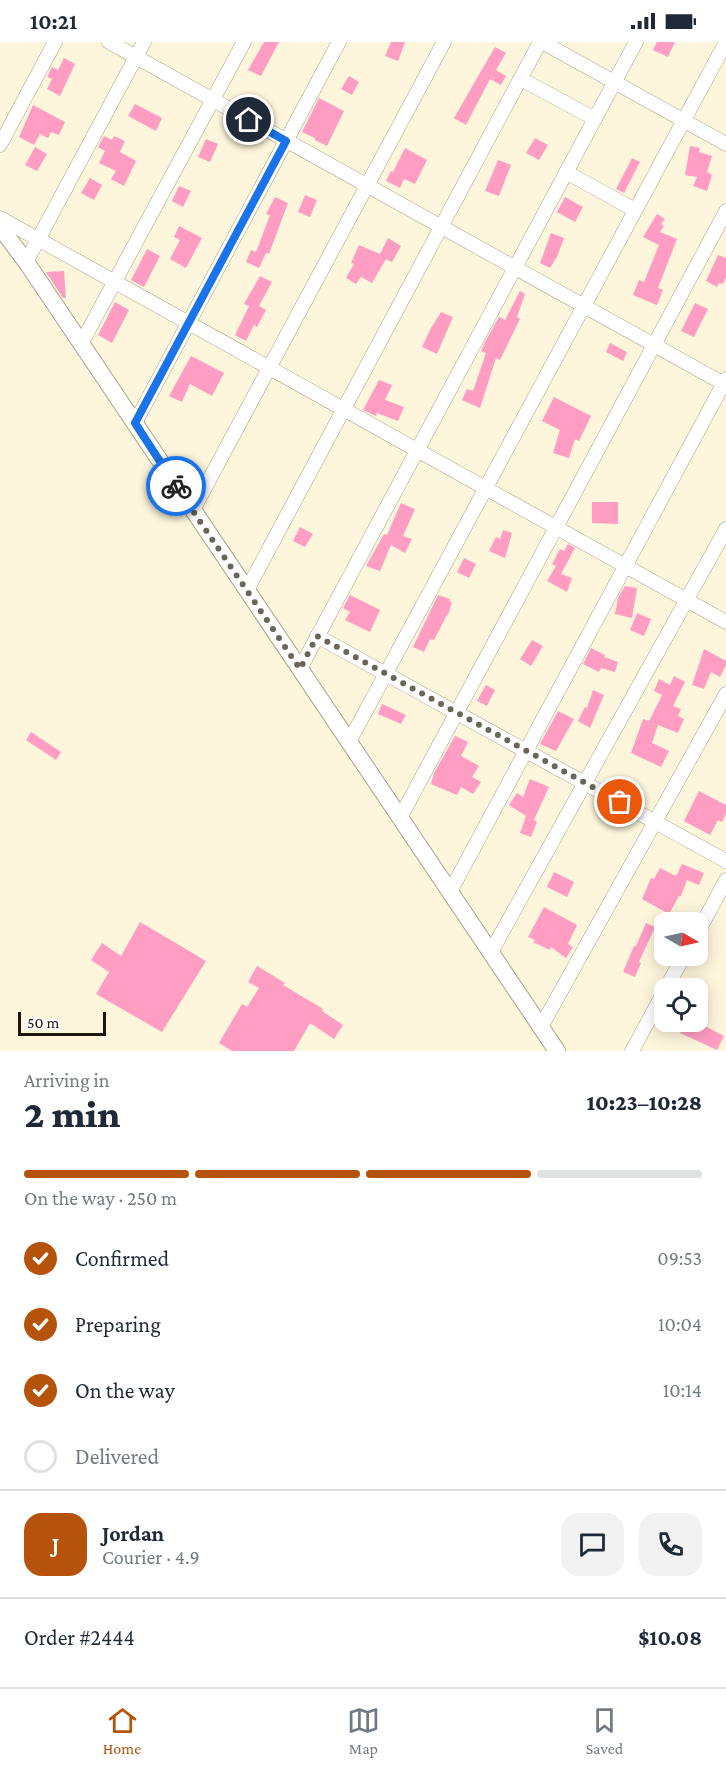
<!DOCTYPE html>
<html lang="en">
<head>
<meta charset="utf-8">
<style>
  body { margin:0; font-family:"Crimson Pro",serif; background:#f2f2f3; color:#1f2937; height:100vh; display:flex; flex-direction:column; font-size:22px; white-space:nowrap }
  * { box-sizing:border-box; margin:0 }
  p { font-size:20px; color:#747a83 }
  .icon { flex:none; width:33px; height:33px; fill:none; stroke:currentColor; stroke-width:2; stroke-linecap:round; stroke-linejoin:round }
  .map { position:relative; height:1009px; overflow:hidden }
  .details { display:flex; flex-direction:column; background:#fff; flex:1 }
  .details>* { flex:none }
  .needle { width:39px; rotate:99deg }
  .controls { position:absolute; left:654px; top:870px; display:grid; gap:12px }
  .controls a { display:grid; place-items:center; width:54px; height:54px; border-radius:12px; background:#fff; box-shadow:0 3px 15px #0003; font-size:30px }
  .scale { position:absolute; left:18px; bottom:15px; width:88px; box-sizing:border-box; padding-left:6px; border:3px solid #1b180f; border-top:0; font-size:16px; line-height:21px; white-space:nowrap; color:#1b180f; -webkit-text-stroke:4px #fff; paint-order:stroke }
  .pin { position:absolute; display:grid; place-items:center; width:51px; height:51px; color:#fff; margin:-26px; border:3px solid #fff; border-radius:50%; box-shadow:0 2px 6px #0007 }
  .courier { position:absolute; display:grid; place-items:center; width:60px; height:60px; margin:-30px; border:4px solid #1a73e8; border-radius:50%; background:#fff; color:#222; box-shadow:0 2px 8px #0007 }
  .summary em { font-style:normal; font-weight:800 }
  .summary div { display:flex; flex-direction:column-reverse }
  .summary { display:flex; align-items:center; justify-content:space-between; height:102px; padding:0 24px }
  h1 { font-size:39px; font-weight:800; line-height:45px }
  .bar { display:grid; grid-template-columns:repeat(4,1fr); gap:9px 6px; align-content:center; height:72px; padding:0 24px }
  .bar i { height:8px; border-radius:4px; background:#e0e1e3 }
  .bar .selected { background:#b45309 }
  .bar p { grid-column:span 4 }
  .line { display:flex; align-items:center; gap:15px; padding:0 24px; border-top:2px solid #e0e1e3 }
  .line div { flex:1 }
  .round { display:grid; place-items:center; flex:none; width:63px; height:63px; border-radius:18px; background:#f2f2f3 }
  ol { padding:0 24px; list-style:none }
  li { display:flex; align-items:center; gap:18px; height:66px }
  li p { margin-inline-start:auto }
  li .icon { padding:6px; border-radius:50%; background:#b45309; color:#fff; stroke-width:4 }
  li:last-child { color:#747a83 }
  li i { width:33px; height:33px; border:3px solid #e0e1e3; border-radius:50% }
  .status { display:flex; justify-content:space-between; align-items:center; height:42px; padding:0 30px; background:#fff; direction:ltr }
  .status svg { height:16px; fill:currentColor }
  .dock { display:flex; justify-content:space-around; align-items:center; height:84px; border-top:2px solid #e0e1e3; background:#fff; font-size:16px; color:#747a83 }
  .dock a { display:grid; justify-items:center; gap:3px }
  .dock .selected { color:#b45309 }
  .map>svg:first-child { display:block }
  .building { fill:#ff9dc3 }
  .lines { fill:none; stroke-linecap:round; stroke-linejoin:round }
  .minor-casing { stroke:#a9a289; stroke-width:15 }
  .tertiary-casing { stroke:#a9a289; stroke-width:18 }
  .minor { stroke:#fff; stroke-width:14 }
  .tertiary { stroke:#fff; stroke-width:16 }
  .done { stroke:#6a6657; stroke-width:6; stroke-dasharray:0 10.8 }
  .route { stroke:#1a73e8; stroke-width:8 }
</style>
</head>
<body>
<div class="status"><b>10:21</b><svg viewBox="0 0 49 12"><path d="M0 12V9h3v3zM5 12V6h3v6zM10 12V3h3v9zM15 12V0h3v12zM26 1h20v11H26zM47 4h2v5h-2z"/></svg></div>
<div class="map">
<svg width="726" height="1009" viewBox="0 0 726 1009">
  <rect width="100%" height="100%" fill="#fef6dc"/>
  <g class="building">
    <path d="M264,0H279L261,34L248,28Z"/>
    <path d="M391,0H405L398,19L385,14Z"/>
    <path d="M657,0H675L668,15L653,8Z"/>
    <path d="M495,5L506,11L496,28L506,34L501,43L490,37L466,83L454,76Z"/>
    <path d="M64,16L75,22L60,54L47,47L52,37L47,35L52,25L58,28Z"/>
    <path d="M349,34L359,40L352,53L341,47Z"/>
    <path d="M319,56L344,69L327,104L315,98V96L302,90Z"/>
    <path d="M135,62L162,76L156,89L128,74Z"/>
    <path d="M33,63L65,80L59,93L51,90L48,96L40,92L34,103L19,95Z"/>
    <path d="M104,94L112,98L114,94L125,99L120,110L136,119L124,144L111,137L116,129L99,121L105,109L98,105Z"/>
    <path d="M535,96L548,103L539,118L526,111Z"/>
    <path d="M206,97L218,102L210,120L198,115Z"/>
    <path d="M690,104L700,106L699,110L712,114L707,130L712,133L707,149L693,144L697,135L685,133Z"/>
    <path d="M35,105L47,112L37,129L25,123Z"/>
    <path d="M405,106L427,118L415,142L404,137L400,146L386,139L391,129L393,130Z"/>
    <path d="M632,116L640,120L624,151L616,147Z"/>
    <path d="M498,118L511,123L499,154L485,149Z"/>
    <path d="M90,136L102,143L94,158L81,151Z"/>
    <path d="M179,144L191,149L183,165L172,159Z"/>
    <path d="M305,153L317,158L310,175L298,170Z"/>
    <path d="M275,155L288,161L269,212L266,211L259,226L246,220L251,208L256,210L270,173L266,172Z"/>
    <path d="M565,155L583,165L575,180L557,170Z"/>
    <path d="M657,172L665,177L661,182L664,184L660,190L677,197L658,246L663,248L657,263L633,253L639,238L644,240L659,203L643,195Z"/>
    <path d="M179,184L202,196L186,226L170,217L180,198L174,195Z"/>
    <path d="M551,191L564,196L557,215L550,226L540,221Z"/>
    <path d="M388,196L401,204L392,220L386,217L372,241L361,235L356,242L346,236L354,222L351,221L359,203L380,212Z"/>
    <path d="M147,207L160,214L144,245L131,238Z"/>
    <path d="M718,213L726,216V235L723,242L719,241L717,245L706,239Z"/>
    <path d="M64,229L66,256H63L46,230Z"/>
    <path d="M260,234L272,240L259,264L266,268L257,285L254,283L246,299L235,293L249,264L244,262Z"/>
    <path d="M520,249L525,252L517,275L520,277L500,318L496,316L480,366L462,358L467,347L473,349L486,311L481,309L485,300L499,275L505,278Z"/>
    <path d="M115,260L129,268L112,301L98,293Z"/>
    <path d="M695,261L708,267L694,295L681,289Z"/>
    <path d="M441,270L453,275L437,312L422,305L431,286Z"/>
    <path d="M610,301L627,310L623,319L606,310Z"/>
    <path d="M191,314L224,331L212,354L190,342L182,360L169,354Z"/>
    <path d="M379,338L392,343L385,358L404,365L398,379L377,371L376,374L363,368Z"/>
    <path d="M554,355L591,374L579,399L575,397L569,416L553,411L560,388L542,379Z"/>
    <path d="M592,460H618V482L592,481Z"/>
    <path d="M401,461L415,467L403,494L412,497L405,511L391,503L380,529L366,524L384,492L387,493Z"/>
    <path d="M300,485L313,492L305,505L293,499Z"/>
    <path d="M503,488L512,491L505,516L489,509L496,495L500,497Z"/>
    <path d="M568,502L575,506L561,532L572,536L567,550L547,539L556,524L552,522L560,507L564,509Z"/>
    <path d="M464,516L476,522L469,536L457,530Z"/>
    <path d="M625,544L637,546L632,576L615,572L618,556Z"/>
    <path d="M350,553L380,568L370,590L345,578L350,570L343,566Z"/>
    <path d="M438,553L450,557L449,559L452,560L448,573H447L434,598L430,597L424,610L413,605Z"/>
    <path d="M637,571L651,577L644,594L630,588Z"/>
    <path d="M532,598L543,604L531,624L520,617Z"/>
    <path d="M591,606L605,613L604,615L618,620L615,630L601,626L599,630L583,622Z"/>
    <path d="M704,607L726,619V623L720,635L711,630L704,647L692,643Z"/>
    <path d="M674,634L685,640L673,664L681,667L678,674L684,677L678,691L658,683L652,701L669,709L661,725L631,711L643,677L649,679L662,653L654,649L659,637L670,643Z"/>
    <path d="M486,643L495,648L487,664L477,659Z"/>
    <path d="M593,648L604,653L590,686L578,679L585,665L587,666Z"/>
    <path d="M382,662L406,673L401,682L378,672Z"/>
    <path d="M558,669L574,677L556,709L540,702Z"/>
    <path d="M31,690L61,710L56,718L26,698Z"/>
    <path d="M455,694L468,700L461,714L479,724L472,735L481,740L473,752L461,745L457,753L431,742L434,731Z"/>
    <path d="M530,737L549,745L534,778L537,780L531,795L520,791L526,774L509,763L517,751L523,755Z"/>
    <path d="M699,749L726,763V772L722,780L718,778L710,793L684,779Z"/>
    <path d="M682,822L704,831L699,843L687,838L681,854H679L669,872L642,857L651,836L654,837L660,826L676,834Z"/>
    <path d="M554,830L574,840L567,855L547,845Z"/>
    <path d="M544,865L577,883L568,902L573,905L566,916L551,905L550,908L533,900L535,898L528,895Z"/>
    <path d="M140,880L206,919L162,990L96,952L109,930L91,918L102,901L121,914Z"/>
    <path d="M646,881L655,885L639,920L641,921L635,935L623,930L634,904H636Z"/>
    <path d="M257,924L285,941L283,943L323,967L322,969L343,983L334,997L310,981L294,1009H232L219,1001L242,962L247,965L259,946L248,940Z"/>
    <path d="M686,980H697L724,994L717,1008L680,991Z"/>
  </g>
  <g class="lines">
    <defs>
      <g id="minor">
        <path d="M109,0L726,343"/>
        <path d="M542,0L726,102"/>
        <path d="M521,37L595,77"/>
        <path d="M0,103L55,0"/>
        <path d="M566,130L635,168"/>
        <path d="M0,176L726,580"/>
        <path d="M26,220L144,0"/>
        <path d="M81,302L244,0"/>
        <path d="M135,381L339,0"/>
        <path d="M193,468L444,0"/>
        <path d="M247,548L540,0"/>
        <path d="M317,594L726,819"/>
        <path d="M300,627L636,0"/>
        <path d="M349,700L726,0"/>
        <path d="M400,776L726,169"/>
        <path d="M450,850L726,337"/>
        <path d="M698,890L726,838"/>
        <path d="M491,910L726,487"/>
        <path d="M666,946L684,914"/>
        <path d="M541,985L726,652"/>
        <path d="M632,1009L664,950"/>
      </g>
      <path id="tertiary" d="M0,185L27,221L557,1009"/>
    </defs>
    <use href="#minor" class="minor-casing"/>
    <use href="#tertiary" class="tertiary-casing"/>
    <use href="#minor" class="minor"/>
    <use href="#tertiary" class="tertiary"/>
  </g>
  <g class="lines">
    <path class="done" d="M176,444L300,627L317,594L620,760"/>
    <path class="route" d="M176,444L135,381L286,99L249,78"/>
  </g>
</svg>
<div class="controls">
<a><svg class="needle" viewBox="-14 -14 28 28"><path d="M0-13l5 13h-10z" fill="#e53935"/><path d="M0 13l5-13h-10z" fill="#747a83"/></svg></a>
<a><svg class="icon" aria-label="locate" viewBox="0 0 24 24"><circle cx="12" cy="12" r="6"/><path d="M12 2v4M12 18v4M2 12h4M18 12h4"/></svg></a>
</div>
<div class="scale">50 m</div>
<div class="pin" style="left:620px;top:760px;background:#ea580c"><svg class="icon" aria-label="bag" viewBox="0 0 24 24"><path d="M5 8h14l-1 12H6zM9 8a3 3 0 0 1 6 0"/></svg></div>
<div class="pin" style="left:249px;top:78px;background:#1f2937"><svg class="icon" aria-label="home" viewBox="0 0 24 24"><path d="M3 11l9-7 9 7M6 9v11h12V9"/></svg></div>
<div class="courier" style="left:176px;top:444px"><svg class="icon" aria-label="bike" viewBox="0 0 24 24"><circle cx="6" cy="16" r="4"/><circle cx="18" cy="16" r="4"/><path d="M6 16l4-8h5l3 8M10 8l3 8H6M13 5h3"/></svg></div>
</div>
<section class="details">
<div class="summary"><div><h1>2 min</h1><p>Arriving in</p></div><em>10:23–10:28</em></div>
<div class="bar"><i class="selected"></i><i class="selected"></i><i class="selected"></i><i></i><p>On the way · 250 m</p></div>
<ol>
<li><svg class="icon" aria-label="check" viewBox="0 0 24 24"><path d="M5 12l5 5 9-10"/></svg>Confirmed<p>09:53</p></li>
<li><svg class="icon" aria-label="check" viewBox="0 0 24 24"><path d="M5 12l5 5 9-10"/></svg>Preparing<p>10:04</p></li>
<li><svg class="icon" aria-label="check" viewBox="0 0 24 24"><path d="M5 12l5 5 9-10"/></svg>On the way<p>10:14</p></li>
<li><i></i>Delivered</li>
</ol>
<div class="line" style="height:108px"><b class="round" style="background:#b45309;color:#fff">J</b><div><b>Jordan</b><p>Courier · 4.9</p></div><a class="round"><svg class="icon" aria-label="chat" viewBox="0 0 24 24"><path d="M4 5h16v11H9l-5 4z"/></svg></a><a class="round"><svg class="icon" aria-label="phone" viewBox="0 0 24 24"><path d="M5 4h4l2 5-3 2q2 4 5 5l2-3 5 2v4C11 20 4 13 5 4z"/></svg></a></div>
<div class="line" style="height:78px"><div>Order #2444</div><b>$10.08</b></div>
</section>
<nav class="dock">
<a class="selected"><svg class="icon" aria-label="home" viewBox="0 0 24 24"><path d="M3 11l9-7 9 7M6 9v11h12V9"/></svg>Home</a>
<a><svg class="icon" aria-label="map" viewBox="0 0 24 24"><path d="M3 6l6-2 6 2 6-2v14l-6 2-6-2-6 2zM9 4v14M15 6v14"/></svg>Map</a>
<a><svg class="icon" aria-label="saved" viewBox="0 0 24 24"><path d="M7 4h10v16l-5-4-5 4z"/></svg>Saved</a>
</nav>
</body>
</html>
